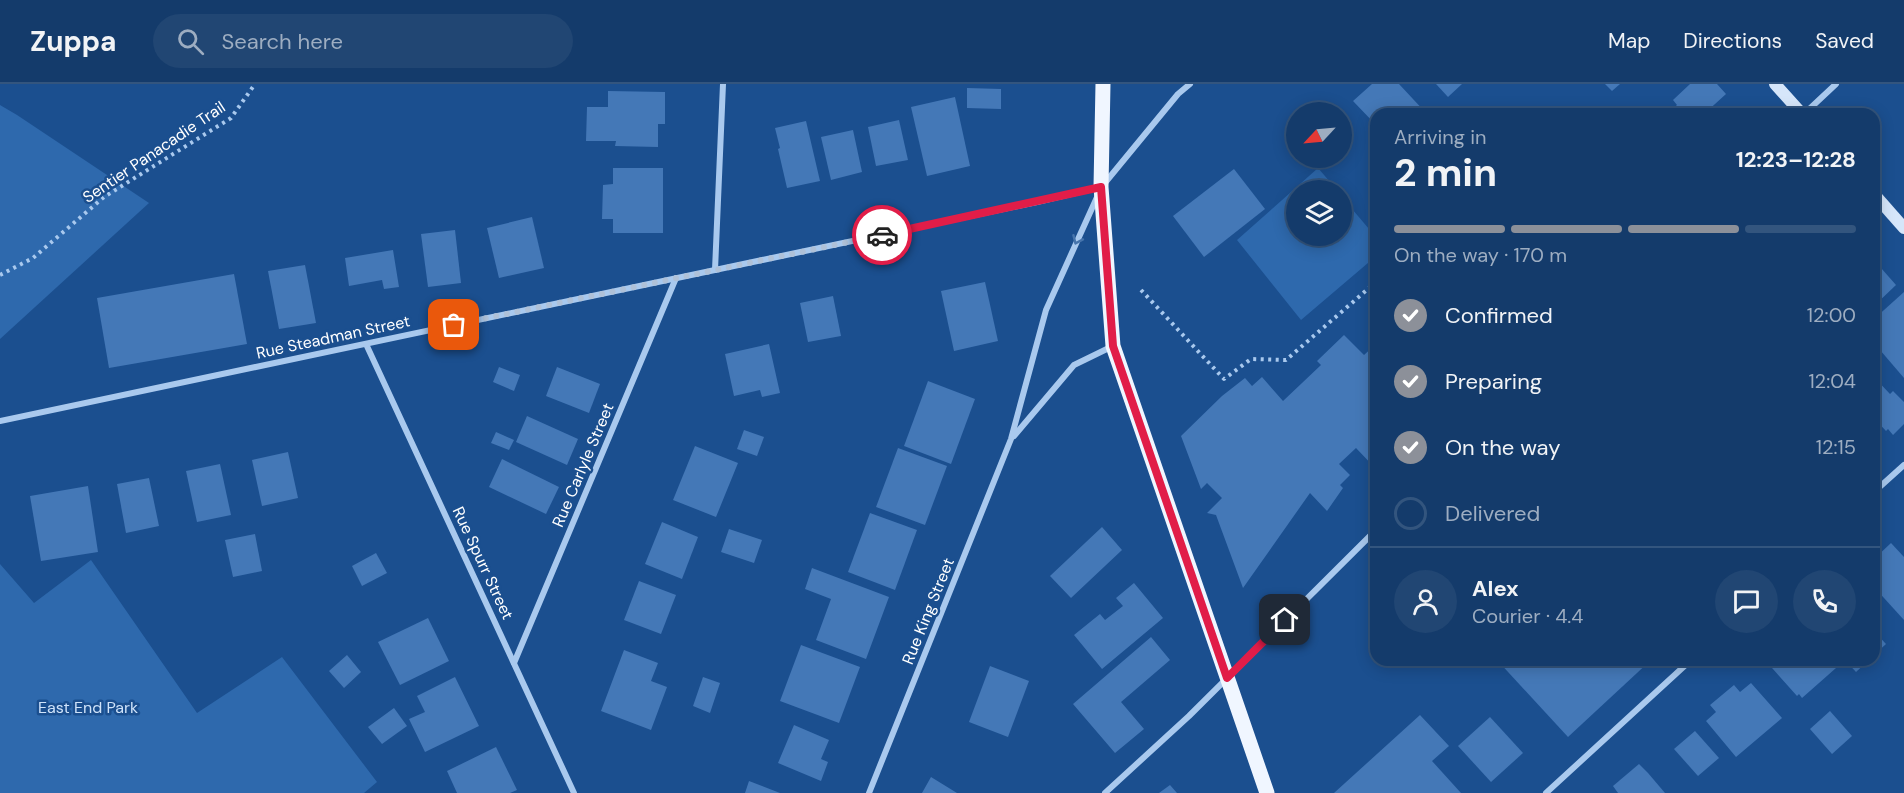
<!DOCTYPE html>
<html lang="en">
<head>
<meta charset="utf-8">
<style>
  body { margin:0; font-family:"DM Sans",sans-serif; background:#214673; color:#f1f3f6; height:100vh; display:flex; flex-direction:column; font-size:22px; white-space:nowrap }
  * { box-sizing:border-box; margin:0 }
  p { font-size:20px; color:#9dadc1 }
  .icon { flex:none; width:33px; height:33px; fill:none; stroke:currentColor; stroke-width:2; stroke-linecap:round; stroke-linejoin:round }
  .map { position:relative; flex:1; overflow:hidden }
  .drawer { position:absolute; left:1370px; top:24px; width:510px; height:558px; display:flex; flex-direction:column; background:#143b6b; border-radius:18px; box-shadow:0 3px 15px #0003,0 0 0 2px #33557e }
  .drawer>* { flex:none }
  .needle { width:39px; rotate:244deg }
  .tools { position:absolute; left:1286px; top:18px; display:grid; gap:12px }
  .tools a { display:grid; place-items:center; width:66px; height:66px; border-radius:50%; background:#143b6b; box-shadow:0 3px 15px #0003,0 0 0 2px #33557e; font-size:30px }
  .pin { position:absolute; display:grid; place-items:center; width:51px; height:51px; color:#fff; margin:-26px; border-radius:12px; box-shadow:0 3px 9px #0006 }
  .courier { position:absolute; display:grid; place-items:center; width:60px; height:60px; margin:-30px; border:4px solid #e11d48; border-radius:50%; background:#fff; color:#222; box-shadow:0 2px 8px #0007 }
  .headline em { font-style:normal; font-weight:700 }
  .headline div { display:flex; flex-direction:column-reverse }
  .headline { display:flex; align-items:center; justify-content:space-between; height:102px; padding:0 24px }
  h1 { font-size:39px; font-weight:700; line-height:45px }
  .bar { display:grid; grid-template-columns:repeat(4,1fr); gap:9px 6px; align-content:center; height:72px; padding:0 24px }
  .bar i { height:8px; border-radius:4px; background:#33557e }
  .bar .on { background:#8c9099 }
  .bar p { grid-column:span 4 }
  .line { display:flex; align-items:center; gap:15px; padding:0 24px; border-top:2px solid #33557e }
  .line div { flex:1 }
  .round { display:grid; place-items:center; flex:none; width:63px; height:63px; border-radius:32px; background:#214673 }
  ol { padding:0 24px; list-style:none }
  li { display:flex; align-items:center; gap:18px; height:66px }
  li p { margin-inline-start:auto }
  li .icon { padding:6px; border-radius:50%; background:#8c9099; color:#fff; stroke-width:4 }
  li:last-child { color:#9dadc1 }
  li i { width:33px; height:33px; border:3px solid #33557e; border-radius:50% }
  header { display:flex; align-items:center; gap:36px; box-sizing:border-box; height:84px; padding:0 30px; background:#143b6b; border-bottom:2px solid #33557e }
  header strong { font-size:28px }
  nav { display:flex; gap:33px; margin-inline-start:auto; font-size:21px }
  .search { width:420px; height:54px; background:#214673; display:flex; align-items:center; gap:15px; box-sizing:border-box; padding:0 21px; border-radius:33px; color:#9dadc1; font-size:22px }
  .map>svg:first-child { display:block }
  .green { fill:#2e69ad }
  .building { fill:#4478b7 }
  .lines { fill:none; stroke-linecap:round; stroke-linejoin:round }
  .path { stroke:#a9c9ee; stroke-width:4; stroke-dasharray:3 4.5; stroke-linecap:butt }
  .street { stroke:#a9c9ee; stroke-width:6 }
  .secondary { stroke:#d6e6fa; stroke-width:12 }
  .primary { stroke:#f0f6ff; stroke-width:15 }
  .oneway { stroke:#4674ac }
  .done { stroke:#afc1d8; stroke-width:6; stroke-dasharray:0 10.8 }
  .route { stroke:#e11d48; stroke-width:8 }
  .labels { text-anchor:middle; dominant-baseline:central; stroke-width:5; stroke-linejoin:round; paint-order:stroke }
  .street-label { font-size:16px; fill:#fff; stroke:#1b4f8f }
  .park-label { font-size:16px; fill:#cfe3fa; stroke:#1b4f8f }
</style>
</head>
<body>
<header>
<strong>Zuppa</strong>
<div class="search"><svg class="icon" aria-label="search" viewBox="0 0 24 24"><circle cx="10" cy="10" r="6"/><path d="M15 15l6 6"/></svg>Search here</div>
<nav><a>Map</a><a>Directions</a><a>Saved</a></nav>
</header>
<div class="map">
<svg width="1904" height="709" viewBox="0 0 1904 709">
  <rect width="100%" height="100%" fill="#1b4f8f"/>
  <g class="green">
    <path d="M0,21L17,31L149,119L0,255Z"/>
    <path d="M1318,84L1337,106H1296V152H1341V112L1375,152V173L1301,236L1237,156Z"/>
    <path d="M91,476L197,629L282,573L377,698L364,709H0V480L34,519Z"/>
  </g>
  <g class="building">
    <path d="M1372,0H1399L1427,30H1376V41L1353,17Z"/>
    <path d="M1436,0H1462L1448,13Z"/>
    <path d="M1605,0H1620L1612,7Z"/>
    <path d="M1690,0H1717L1726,10L1704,30H1667L1677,21L1673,16Z"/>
    <path d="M967,4L1001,5V25L967,24Z"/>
    <path d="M608,7L665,8V40H658V63L615,62L616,57H586L587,23H608Z"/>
    <path d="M955,13L970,82L927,92L911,23Z"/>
    <path d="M899,36L908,76L876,82L868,43Z"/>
    <path d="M806,37L820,97L787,104L778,65L780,64L775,44Z"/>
    <path d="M853,46L862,88L831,96L821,53Z"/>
    <path d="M613,84H663V149H613V135H602L603,101L613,100Z"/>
    <path d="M1234,85L1265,125L1204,173L1173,132Z"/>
    <path d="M532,133L544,184L499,194L487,144Z"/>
    <path d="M455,146L461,199L428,203L421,150Z"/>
    <path d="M393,166L399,203L384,205L382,196L349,202L345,174Z"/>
    <path d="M1874,176L1896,201L1874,222Z"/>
    <path d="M305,181L316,239L279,245L268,187Z"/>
    <path d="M234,190L247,260L109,284L97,214Z"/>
    <path d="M985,198L998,257L954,267L941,207Z"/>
    <path d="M1904,208V294L1874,259V235Z"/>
    <path d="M833,212L841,252L808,258L800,219Z"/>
    <path d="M1344,251L1364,271L1376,260V385L1356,364L1339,380L1350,391L1340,401L1343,404L1327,427L1310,409L1243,504L1216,431L1207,429L1222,414L1207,399L1201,405L1181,352L1222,312L1245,294L1252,302L1262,293L1283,317L1321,281L1317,277Z"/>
    <path d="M769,260L780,309L762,313L760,306L734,312L725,270Z"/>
    <path d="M499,283L520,291L514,307L493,298Z"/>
    <path d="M557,283L600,300L589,329L546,312Z"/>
    <path d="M1874,293L1890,310L1893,307L1904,318V340L1893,351L1888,345L1886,347L1874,334Z"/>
    <path d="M928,297L975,315L951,380L904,362Z"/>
    <path d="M527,332L578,355L567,381L516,358Z"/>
    <path d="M744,346L764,353L757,372L737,365Z"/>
    <path d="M496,348L514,356L509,366L491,359Z"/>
    <path d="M695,362L738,379L716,433L673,416Z"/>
    <path d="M898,364L947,382L925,441L876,423Z"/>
    <path d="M288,368L298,414L262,422L252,376Z"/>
    <path d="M502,375L559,403L546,430L489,403Z"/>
    <path d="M220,380L231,431L197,438L186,387Z"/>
    <path d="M149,394L159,442L126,449L117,400Z"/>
    <path d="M88,402L98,468L41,477L30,412Z"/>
    <path d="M870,429L917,446L895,506L848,488Z"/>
    <path d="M662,438L698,453L682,495L645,480Z"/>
    <path d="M1102,443L1122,466L1071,514L1050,492Z"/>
    <path d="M729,445L762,456L754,479L721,468Z"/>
    <path d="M255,450L262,487L233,493L225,456Z"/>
    <path d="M1891,459L1904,473V536L1874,503V475Z"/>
    <path d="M376,469L387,489L362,502L352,482Z"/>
    <path d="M812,484L889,513L866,575L816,556L831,515L805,505Z"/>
    <path d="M639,497L676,511L661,550L624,536Z"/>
    <path d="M1134,499L1163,534L1102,585L1074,551L1100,530L1105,536L1123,522L1116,514Z"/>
    <path d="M428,534L449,577L400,601L378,558Z"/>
    <path d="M1874,547L1886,560L1874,571Z"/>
    <path d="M1151,553L1170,576L1121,618L1144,645L1115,669L1073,620Z"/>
    <path d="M801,561L860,583L839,639L780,617Z"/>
    <path d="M624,566L658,579L651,597L667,603L651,646L601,627Z"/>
    <path d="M347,571L361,588L344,604L329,587Z"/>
    <path d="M1497,576H1651L1568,653Z"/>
    <path d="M1765,576H1829L1836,584L1802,614L1799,610L1797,612Z"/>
    <path d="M1845,576H1869L1856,588Z"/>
    <path d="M990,582L1029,597L1008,653L969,638Z"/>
    <path d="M455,593L479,642L425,668L409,635L425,628L417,612Z"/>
    <path d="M703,593L720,599L710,629L693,622Z"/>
    <path d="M1751,599L1782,634L1736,673L1706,637L1716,628L1710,621L1734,601L1740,608Z"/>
    <path d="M394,624L407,642L382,660L368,643Z"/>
    <path d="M1830,627L1852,652L1832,670L1810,645Z"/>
    <path d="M1420,631L1449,662L1432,677L1461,709H1334Z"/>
    <path d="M1490,633L1523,669L1491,698L1458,662Z"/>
    <path d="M794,641L829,656L821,675L828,678L821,697L778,679Z"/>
    <path d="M1695,647L1719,674L1698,692L1674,665Z"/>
    <path d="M496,663L517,706L510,709H457L447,687Z"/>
    <path d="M1639,680L1648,689L1665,709H1618L1613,702Z"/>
    <path d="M931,693L957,709H922Z"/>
    <path d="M749,697L780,709H745Z"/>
    <path d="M1170,701L1177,709H1159Z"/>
  </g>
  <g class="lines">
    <g class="path">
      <path d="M0,191L33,174L104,113L231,34L255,0"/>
      <path d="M1141,206L1224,295L1251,275L1286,276L1376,198"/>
    </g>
    <g class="street">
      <path d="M1804,30L1836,0"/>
      <path d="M1104,100L1178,10L1190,0"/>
      <path d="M715,186L723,0"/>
      <path d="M366,260L574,709"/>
      <path d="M0,337L1037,118L1101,103"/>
      <path d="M1014,352L1074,281L1113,262"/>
      <path d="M1874,408L1904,381"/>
      <path d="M514,579L676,194"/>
      <path d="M869,709L1011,355L1046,226L1098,111"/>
      <path d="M1105,709L1189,632L1376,446"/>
      <path d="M1546,709L1691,576"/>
    </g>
    <g class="secondary">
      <path d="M1775,0L1802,30"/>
      <path d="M1874,110L1904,144"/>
    </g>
    <path class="primary" d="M1103,0L1101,103L1113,262L1267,709"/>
  </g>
  <defs><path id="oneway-chevron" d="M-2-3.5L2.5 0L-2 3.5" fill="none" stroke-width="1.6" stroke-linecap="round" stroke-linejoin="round" transform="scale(1.5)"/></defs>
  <use class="oneway" href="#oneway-chevron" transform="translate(1077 156) rotate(114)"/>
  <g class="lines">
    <path class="done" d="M454,241L882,151"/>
    <path class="route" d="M882,151L1101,103L1113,262L1227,594L1285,536"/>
  </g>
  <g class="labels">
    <g class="street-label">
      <text transform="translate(154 68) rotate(-34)">Sentier Panacadie Trail</text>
      <text transform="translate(333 253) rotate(-12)">Rue Steadman Street</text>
      <text transform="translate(583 381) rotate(-67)">Rue Carlyle Street</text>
      <text transform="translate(483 479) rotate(65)">Rue Spurr Street</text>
      <text transform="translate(928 527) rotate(-68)">Rue King Street</text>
    </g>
    <g class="park-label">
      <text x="88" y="623">East End Park</text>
    </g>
  </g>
</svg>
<div class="tools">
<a><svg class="needle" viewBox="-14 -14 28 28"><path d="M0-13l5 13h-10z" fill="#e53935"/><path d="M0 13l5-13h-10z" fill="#9dadc1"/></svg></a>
<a><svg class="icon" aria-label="layers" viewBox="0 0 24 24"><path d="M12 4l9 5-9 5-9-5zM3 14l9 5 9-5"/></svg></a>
</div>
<div class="pin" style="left:454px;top:241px;background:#ea580c"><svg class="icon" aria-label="bag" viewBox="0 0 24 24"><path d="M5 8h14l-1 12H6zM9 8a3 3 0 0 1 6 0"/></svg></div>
<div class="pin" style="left:1285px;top:536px;background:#1f2937"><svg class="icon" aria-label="home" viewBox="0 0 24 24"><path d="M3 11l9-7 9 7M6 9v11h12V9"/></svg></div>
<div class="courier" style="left:882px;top:151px"><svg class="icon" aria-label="car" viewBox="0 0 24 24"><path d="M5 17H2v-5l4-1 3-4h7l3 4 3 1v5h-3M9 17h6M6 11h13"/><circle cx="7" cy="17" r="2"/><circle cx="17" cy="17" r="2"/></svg></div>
<section class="drawer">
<div class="headline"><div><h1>2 min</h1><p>Arriving in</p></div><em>12:23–12:28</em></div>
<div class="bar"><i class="on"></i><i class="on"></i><i class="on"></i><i></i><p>On the way · 170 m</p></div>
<ol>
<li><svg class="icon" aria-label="check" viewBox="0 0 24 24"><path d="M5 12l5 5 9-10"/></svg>Confirmed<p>12:00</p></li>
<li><svg class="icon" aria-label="check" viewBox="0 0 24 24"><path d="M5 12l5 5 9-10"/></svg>Preparing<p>12:04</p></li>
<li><svg class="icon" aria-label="check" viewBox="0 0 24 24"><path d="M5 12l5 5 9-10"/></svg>On the way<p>12:15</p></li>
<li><i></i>Delivered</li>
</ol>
<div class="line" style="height:108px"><a class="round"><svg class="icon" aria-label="person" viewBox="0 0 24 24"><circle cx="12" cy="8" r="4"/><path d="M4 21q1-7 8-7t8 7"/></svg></a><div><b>Alex</b><p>Courier · 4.4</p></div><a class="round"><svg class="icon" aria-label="chat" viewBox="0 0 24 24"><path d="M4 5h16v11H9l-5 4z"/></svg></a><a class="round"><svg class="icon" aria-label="phone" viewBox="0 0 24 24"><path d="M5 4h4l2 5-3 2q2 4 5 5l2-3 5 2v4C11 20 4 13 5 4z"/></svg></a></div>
</section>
</div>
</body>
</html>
